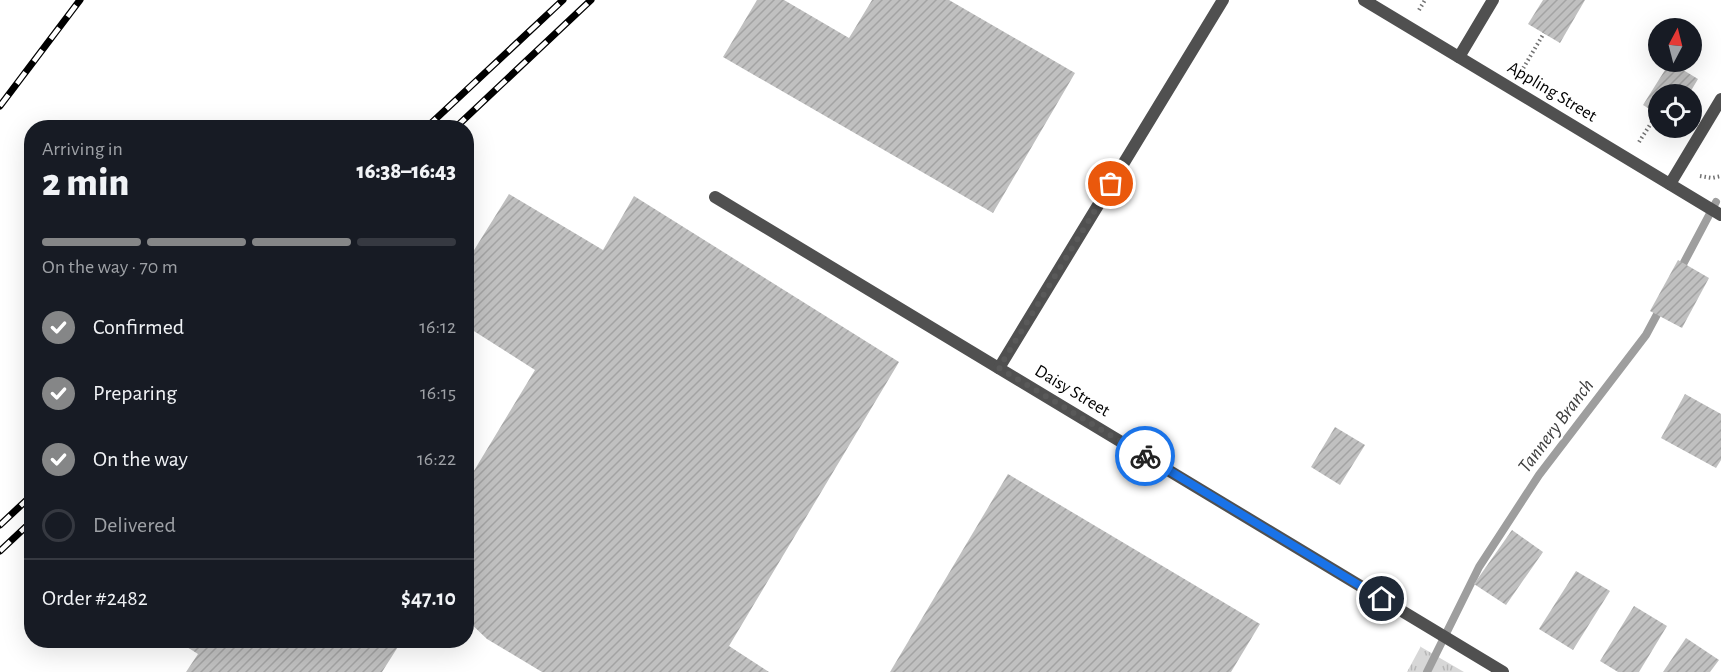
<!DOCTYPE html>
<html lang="en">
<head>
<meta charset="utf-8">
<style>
  body { margin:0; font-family:"Alegreya Sans",sans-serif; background:#242831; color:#f1f3f6; height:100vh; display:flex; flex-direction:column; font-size:22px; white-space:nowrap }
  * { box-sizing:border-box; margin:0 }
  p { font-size:20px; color:#9ea1a6 }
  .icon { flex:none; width:33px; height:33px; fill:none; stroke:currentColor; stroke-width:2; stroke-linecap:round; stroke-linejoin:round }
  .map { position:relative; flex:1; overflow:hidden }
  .details { position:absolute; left:24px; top:120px; width:450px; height:528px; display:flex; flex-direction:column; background:#171b24; border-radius:24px; box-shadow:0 6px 24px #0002 }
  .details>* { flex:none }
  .needle { width:39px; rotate:7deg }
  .buttons { position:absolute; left:1648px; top:18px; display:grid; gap:12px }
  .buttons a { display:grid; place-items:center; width:54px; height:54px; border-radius:50%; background:#171b24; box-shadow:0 6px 24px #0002; font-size:30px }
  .pin { position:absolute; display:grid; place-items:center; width:51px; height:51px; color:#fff; margin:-26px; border:3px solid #fff; border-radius:50%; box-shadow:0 2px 6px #0007 }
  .courier { position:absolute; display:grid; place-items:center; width:60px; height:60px; margin:-30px; border:4px solid #1a73e8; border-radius:50%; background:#fff; color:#222; box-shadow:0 2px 8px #0007 }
  .overview em { font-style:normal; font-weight:800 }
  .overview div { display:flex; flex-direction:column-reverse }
  .overview { display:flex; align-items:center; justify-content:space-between; height:102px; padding:0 18px }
  h1 { font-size:39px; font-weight:800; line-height:45px }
  .bar { display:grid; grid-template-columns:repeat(4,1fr); gap:9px 6px; align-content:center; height:72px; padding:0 18px }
  .bar i { height:8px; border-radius:4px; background:#363941 }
  .bar .active { background:#858687 }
  .bar p { grid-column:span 4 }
  .line { display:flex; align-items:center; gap:15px; padding:0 18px; border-top:2px solid #363941 }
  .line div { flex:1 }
  ol { padding:0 18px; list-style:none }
  li { display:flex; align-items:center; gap:18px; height:66px }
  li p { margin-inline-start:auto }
  li .icon { padding:6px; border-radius:50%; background:#858687; color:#fff; stroke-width:4 }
  li:last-child { color:#9ea1a6 }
  li i { width:33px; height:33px; border:3px solid #363941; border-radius:50% }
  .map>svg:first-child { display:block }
  .park { fill:url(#park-tufts) }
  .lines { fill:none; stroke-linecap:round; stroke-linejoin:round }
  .stream { stroke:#9e9e9e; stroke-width:8 }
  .building { fill:url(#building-hatch) }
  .path { stroke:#727272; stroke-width:4; stroke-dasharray:1.5 3; stroke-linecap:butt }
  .minor { stroke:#505050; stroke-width:12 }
  .rail-casing { stroke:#000; stroke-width:7 }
  .rail { stroke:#fff; stroke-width:4.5; stroke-dasharray:14; stroke-linecap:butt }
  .done { stroke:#595959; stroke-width:6; stroke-dasharray:0 10.8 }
  .route { stroke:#1a73e8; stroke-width:8 }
  .labels { text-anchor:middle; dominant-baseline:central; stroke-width:5; stroke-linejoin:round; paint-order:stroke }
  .street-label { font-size:18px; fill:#000; stroke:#fff }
  .water-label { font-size:20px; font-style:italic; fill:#3f3f3f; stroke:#fff }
</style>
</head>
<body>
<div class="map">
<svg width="1721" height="672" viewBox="0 0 1721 672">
  <defs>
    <pattern id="park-tufts" width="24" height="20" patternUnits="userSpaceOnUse" patternTransform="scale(1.5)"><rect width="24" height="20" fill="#d7d7d7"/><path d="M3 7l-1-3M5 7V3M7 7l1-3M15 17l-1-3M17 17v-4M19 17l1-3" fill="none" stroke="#b7b7b7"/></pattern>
    <pattern id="building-hatch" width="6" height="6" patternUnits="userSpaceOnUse" patternTransform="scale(1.5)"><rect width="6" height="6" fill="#c0c0c0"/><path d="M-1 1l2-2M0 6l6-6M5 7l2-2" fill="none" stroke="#a3a3a3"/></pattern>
  </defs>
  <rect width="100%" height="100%" fill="#fff"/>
  <path class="park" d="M1421,646V647L1464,672H1407Z"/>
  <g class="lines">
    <g class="stream">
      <path d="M1680,270L1716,202"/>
      <path d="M1427,672L1479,567L1539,475L1646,335L1661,307"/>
    </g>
  </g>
  <g class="building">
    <path d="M757,0H784L849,38L872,0H949L1075,73L993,213L723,57Z"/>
    <path d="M1543,0H1585L1560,43L1528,24Z"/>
    <path d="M1670,62L1698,79L1689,94H1659V115L1643,105Z"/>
    <path d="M509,194L603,250L634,196L899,362L729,646L769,672H542L487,639L466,619V484L535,370L466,326V263Z"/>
    <path d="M1678,260L1709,278L1682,328L1650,311Z"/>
    <path d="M1685,394L1721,414V460L1716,468L1661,438Z"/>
    <path d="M1335,427L1365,445L1340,485L1311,467Z"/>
    <path d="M1008,474L1260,624L1231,672H890Z"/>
    <path d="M1512,530L1543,552L1506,605L1474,584Z"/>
    <path d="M1576,571L1610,591L1573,650L1539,629Z"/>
    <path d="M1634,606L1667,626L1639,672H1618L1600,661Z"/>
    <path d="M1686,638L1719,660L1710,672H1663Z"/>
    <path d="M176,640H399L401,642L382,672H186L198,654Z"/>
  </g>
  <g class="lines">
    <g class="path">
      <path d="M1419,10L1425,0"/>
      <path d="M1521,72L1544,33"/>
      <path d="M1639,142L1657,114"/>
      <path d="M1700,176L1712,178L1721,176"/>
    </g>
    <g class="minor">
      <path d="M1364,0L1721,215"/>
      <path d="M1459,57L1493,0"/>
      <path d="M1670,184L1721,99"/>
      <path d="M715,197L1503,672"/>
      <path d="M999,368L1223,0"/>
    </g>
    <defs>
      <g id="rail">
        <path d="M0,106L80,0"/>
        <path d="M426,128L563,0"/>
        <path d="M455,128L591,0"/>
        <path d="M0,525L32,495"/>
        <path d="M0,551L32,521"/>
      </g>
    </defs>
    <use href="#rail" class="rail-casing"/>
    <use href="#rail" class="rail"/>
  </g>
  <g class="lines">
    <path class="done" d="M1111,184L999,368L1145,456"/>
    <path class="route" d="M1145,456L1382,599"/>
  </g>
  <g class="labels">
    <g class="street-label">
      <text transform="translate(1552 92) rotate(31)">Appling Street</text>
      <text transform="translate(1072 391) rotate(31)">Daisy Street</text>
    </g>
    <g class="water-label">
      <text transform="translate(1556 426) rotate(-53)">Tannery Branch</text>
    </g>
  </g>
</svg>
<div class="buttons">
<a><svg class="needle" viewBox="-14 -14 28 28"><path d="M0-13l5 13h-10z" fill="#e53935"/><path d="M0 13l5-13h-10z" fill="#9ea1a6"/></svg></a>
<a><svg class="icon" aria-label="locate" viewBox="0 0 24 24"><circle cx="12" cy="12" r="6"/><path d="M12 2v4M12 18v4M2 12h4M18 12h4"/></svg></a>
</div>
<div class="pin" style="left:1111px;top:184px;background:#ea580c"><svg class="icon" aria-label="bag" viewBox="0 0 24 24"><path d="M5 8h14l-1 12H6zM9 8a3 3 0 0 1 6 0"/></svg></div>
<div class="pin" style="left:1382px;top:599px;background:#1f2937"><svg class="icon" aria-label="home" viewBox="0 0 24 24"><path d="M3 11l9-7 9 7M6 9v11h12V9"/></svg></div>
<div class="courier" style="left:1145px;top:456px"><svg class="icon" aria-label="bike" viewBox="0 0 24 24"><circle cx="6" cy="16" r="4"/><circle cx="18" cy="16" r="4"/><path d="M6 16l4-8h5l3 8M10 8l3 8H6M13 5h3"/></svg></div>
<section class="details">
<div class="overview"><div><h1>2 min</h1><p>Arriving in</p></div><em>16:38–16:43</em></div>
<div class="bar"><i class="active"></i><i class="active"></i><i class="active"></i><i></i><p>On the way · 70 m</p></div>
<ol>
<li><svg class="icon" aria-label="check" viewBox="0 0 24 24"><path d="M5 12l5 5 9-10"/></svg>Confirmed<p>16:12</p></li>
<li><svg class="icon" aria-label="check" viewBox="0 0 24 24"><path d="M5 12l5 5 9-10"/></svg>Preparing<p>16:15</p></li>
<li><svg class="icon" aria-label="check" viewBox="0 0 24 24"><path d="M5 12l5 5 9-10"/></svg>On the way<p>16:22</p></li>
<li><i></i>Delivered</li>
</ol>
<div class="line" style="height:78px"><div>Order #2482</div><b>$47.10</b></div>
</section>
</div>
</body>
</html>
